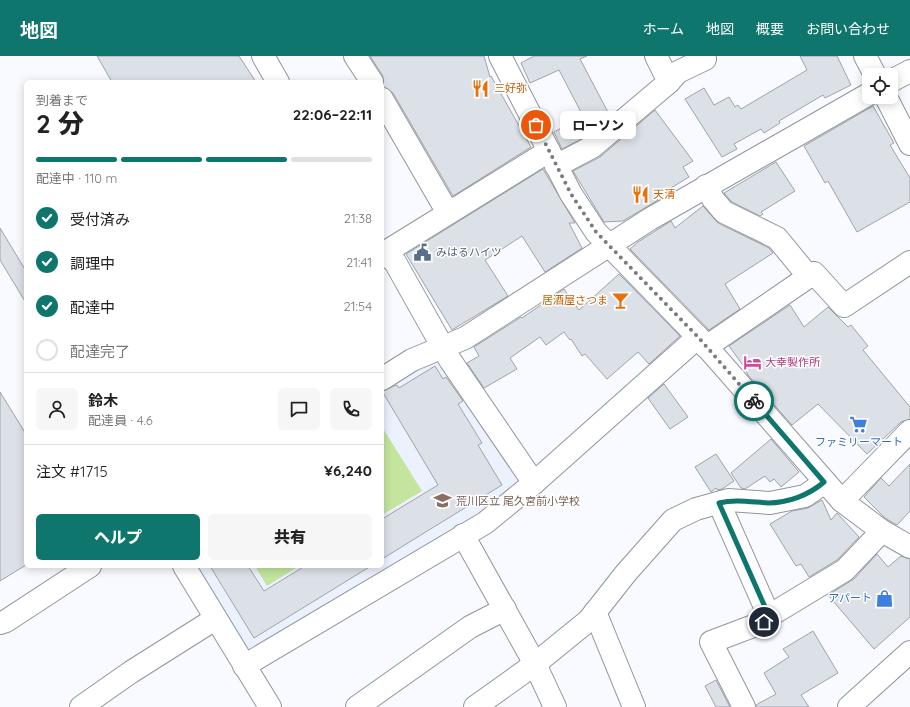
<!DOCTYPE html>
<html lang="ja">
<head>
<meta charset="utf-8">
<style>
  body { margin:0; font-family:Quicksand,"Noto Sans JP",sans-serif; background:#f6f6f6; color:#222; height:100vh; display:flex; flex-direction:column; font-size:15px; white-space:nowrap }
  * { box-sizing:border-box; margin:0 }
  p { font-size:13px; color:#767676 }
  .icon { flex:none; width:22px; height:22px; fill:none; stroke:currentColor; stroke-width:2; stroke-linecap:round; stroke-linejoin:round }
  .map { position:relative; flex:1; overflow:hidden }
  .sheet { position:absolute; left:24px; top:24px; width:360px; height:488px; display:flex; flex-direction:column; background:#fff; border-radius:6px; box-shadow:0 2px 10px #0003 }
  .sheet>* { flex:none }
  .fabs { position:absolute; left:862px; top:12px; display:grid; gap:8px }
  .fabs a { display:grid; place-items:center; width:36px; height:36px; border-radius:6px; background:#fff; box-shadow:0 2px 10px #0003; font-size:20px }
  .pin { position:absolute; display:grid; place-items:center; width:34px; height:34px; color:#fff; margin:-17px; border:2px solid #fff; border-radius:50%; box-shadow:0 1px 4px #0007 }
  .courier { position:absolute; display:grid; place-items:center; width:40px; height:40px; margin:-20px; border:3px solid #0f766e; border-radius:50%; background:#fff; color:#222; box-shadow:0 1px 5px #0007 }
  .bubble { position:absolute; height:28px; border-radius:6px; background:#fff; box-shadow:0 2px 10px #0003; font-size:13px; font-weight:800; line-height:28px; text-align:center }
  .overview em { font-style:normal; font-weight:800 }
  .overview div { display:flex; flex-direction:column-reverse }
  .overview { display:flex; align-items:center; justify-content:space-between; height:68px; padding:0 12px }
  h1 { font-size:26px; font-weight:800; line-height:30px }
  .bar { display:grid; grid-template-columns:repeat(4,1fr); gap:6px 4px; align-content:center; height:48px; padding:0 12px }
  .bar i { height:5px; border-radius:3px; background:#e0e0e0 }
  .bar .active { background:#0f766e }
  .bar p { grid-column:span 4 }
  .line { display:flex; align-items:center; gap:10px; padding:0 12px; border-top:1px solid #e0e0e0 }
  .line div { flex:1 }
  .round { display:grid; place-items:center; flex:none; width:42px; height:42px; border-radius:6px; background:#f6f6f6 }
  ol { padding:0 12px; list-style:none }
  li { display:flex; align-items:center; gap:12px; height:44px }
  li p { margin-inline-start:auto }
  li .icon { padding:4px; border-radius:50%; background:#0f766e; color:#fff; stroke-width:4 }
  li:last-child { color:#767676 }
  li i { width:22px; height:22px; border:2px solid #e0e0e0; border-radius:50% }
  .action { display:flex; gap:8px; margin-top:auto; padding:8px 12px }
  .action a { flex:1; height:46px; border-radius:6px; background:#0f766e; color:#fff; font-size:16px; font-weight:800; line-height:46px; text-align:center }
  .action a+a { background:#f6f6f6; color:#222 }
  header { display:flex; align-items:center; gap:24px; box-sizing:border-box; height:56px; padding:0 20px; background:#0f766e; color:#fff }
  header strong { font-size:19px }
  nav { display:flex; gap:22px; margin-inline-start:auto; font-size:14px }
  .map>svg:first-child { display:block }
  .built { fill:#ebf1fd }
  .green { fill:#c4e59e }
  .building { fill:#dce0e7; stroke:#9fa3aa }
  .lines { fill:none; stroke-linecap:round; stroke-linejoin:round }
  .minor-casing { stroke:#92959c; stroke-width:24 }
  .major-casing { stroke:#92959c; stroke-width:24 }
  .minor { stroke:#fff; stroke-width:22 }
  .major { stroke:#fff; stroke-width:22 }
  .done { stroke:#797b7f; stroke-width:4; stroke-dasharray:0 7.2 }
  .route { stroke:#0f766e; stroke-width:5 }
  .labels { text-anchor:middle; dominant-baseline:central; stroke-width:3; stroke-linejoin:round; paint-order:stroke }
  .food-label { font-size:11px; fill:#c56008; stroke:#fff; text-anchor:start }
  .service-label { font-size:11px; fill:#4e5e75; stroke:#fff; text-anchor:start }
  .hotel-label { font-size:11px; fill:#b23c85; stroke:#fff; text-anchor:start }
  .shop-label { font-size:11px; fill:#366cbe; stroke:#fff }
  .education-label { font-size:11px; fill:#785e54; stroke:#fff; text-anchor:start }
</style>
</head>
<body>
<header>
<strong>地図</strong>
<nav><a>ホーム</a><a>地図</a><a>概要</a><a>お問い合わせ</a></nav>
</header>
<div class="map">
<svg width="910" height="651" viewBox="0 0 910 651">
  <rect width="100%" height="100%" fill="#f8faff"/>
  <path class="built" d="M442,305L526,428L482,462L247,603L190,510H382V337L426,309Z"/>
  <g class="green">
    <path d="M382,371L422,435L382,459Z"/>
    <path d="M255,510H299L267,530Z"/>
  </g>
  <g class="building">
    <path d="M97,0H239L256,26H112Z"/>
    <path d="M370,0H484L490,21L491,20L531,91L453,140L393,37L383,30V20Z"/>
    <path d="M534,0H587L580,3L610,60L585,81L562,93L554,76L583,60L559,14L530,27L521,7Z"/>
    <path d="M800,0H837L851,29L825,42L823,39L779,65L780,67L764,77L761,73L734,88L737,93L722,101L685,43L704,32L714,49L729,41L735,51L738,49L741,53L807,14Z"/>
    <path d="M873,50L894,87L890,89L910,122V146L857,176L828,125L825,127L804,90Z"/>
    <path d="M655,54L693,105L683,111L689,121L656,141L658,144L623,165L604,166L573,115L600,101Z"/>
    <path d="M776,106L795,135L761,156L763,158L760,160L732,146L724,137Z"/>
    <path d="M543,113L575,167H569L582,192L545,216L522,180L485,204L508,240L452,274L406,198Z"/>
    <path d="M703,150L718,167L769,192L773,197L725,228L740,253L709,274L630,193L638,186L671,165L675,172Z"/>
    <path d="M0,172L26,215V247L0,204Z"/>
    <path d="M619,218L680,280L649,308L638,296L607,323L585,298L582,300L571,283L570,284L564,276L546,289L540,281L510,302L517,313L484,332L467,307L479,300L474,291L521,261L522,262L564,233L579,254Z"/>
    <path d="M790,249L804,271L828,251L848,271L851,269L868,290L863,294L910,351V363L901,366L867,398L818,348L792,369L748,319L745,312L729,290Z"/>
    <path d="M435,310L443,323L446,321L463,345L458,348L482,387L478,389L502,429L382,503V463L438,429L382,335L397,329L399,332Z"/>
    <path d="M664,328L688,361L670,373L648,342Z"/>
    <path d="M0,336L26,378V509L0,525Z"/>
    <path d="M771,383L799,416L781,431L774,423L770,426L765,420L745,433L741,432L731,417Z"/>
    <path d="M716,398L734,425L722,433L717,434L716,432L711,436L695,411Z"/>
    <path d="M910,408V455L897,469L885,462L864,441L881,422L889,430Z"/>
    <path d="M822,444L831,464L837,457L859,481L837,504L809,521L801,508L796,510L770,468L792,455L808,452Z"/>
    <path d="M877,498L888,511L901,500L910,503V561L874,593L828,539L854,523Z"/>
    <path d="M210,510H248L264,535L305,510H371L254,582Z"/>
    <path d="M813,575L838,617L801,639L809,651H756V649L776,638L764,617L789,601L783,593Z"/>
    <path d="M716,624L730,651H716L705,630Z"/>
  </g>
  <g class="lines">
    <defs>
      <g id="minor">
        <path d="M263,0L278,26"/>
        <path d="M355,0L372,26"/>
        <path d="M500,0L571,138L596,176L698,281L842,445L882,475L910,491"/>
        <path d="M865,0L875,19"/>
        <path d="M891,25L910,15"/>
        <path d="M669,26L678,16L705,3"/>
        <path d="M886,41L910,88"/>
        <path d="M382,43L448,157"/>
        <path d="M556,110L592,91L669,26L656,0"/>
        <path d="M706,130L713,143L724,156L777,182L809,221"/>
        <path d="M382,195L395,206L450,304L534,427"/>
        <path d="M384,197L549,95"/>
        <path d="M706,291L814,217L844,250L910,206"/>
        <path d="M382,323L412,304L465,282L650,163L869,38"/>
        <path d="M842,445L910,375"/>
        <path d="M719,447L769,560L845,514L882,475"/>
        <path d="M463,479L535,608L555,651"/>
        <path d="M184,510L270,651"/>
        <path d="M595,556L634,651"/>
        <path d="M0,567L6,565L90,510"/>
        <path d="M244,610L485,467L534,427L698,281"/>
        <path d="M81,651L131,616L215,563"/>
        <path d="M357,651L470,571L505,553"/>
        <path d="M475,651L535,608L589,564L626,517L673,464L696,453L728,444L770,447L805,440L825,426"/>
        <path d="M744,651L711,586L764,566L769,560"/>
      </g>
      <path id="major" d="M849,651L910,596"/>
    </defs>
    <use href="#minor" class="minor-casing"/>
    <use href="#major" class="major-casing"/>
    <use href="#minor" class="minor"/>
    <use href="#major" class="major"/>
  </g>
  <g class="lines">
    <path class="done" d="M536,69L571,138L596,176L698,281L754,345"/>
    <path class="route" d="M754,345L824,426C809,439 788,447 768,447C751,446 735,443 719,447L769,560L764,566"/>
  </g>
  <defs>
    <symbol id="restaurant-bare" viewBox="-9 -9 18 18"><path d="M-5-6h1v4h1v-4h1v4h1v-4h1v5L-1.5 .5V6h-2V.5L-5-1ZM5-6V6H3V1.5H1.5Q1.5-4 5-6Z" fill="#e8710a" stroke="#fff" stroke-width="2.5" paint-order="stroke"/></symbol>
    <symbol id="civic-bare" viewBox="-9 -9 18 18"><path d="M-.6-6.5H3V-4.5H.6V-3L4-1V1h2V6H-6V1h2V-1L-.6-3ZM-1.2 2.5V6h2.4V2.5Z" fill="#5c6f8a" stroke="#fff" stroke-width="2.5" paint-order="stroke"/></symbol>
    <symbol id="bar-bare" viewBox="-9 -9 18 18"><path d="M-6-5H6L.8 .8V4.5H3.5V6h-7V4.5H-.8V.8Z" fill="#e8710a" stroke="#fff" stroke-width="2.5" paint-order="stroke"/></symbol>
    <symbol id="hotel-bare" viewBox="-9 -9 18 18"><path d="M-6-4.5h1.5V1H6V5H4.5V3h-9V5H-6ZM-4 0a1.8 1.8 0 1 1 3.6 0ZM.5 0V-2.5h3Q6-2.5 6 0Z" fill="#d1479c" stroke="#fff" stroke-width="2.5" paint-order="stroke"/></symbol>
    <symbol id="supermarket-bare" viewBox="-9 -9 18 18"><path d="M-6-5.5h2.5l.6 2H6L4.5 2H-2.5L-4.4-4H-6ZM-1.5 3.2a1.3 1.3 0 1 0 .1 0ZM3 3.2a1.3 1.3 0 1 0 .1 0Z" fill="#3f7fe0" stroke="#fff" stroke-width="2.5" paint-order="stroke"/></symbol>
    <symbol id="school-bare" viewBox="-9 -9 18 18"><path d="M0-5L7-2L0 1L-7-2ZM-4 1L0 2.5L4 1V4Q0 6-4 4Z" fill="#8d6e63" stroke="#fff" stroke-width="2.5" paint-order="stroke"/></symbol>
    <symbol id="shop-bare" viewBox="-9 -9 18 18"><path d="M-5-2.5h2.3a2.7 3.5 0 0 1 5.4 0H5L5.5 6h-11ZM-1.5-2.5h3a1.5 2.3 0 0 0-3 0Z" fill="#3f7fe0" stroke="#fff" stroke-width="2.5" paint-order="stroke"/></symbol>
  </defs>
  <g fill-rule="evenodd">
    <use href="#restaurant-bare" x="468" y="20" width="25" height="25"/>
    <use href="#restaurant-bare" x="628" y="126" width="25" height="25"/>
    <use href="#civic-bare" x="410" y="184" width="25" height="25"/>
    <use href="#bar-bare" x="608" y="232" width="25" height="25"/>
    <use href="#hotel-bare" x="740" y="294" width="25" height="25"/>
    <use href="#supermarket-bare" x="846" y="356" width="25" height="25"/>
    <use href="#school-bare" x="430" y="432" width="25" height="25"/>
    <use href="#shop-bare" x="872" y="530" width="25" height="25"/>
  </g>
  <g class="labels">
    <g class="food-label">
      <text x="494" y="32">三好弥</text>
      <text x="653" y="138">天清</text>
      <text x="608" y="244" text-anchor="end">居酒屋さつま</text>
    </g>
    <g class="service-label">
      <text x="436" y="196">みはるハイツ</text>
    </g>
    <g class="hotel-label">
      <text x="765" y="306">大幸製作所</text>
    </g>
    <g class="shop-label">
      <text x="859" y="386">ファミリーマート</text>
      <text x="872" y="542" text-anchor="end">アパート</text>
    </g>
    <g class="education-label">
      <text x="456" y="445">荒川区立 尾久宮前小学校</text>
    </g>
  </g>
</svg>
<div class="fabs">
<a><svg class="icon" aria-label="locate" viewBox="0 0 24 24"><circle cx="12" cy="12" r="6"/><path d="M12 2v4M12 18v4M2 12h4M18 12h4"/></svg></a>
</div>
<div class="pin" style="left:536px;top:69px;background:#ea580c"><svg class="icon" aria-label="bag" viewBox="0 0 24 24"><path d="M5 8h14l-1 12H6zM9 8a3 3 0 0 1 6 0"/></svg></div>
<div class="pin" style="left:764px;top:566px;background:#1f2937"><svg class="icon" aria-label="home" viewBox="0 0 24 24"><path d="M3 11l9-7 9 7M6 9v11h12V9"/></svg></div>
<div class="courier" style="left:754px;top:345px"><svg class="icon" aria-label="bike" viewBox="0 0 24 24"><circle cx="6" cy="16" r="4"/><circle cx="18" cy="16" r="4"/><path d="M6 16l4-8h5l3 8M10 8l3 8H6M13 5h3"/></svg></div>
<div class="bubble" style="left:560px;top:55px;width:76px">ローソン</div>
<section class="sheet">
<div class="overview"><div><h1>2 分</h1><p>到着まで</p></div><em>22:06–22:11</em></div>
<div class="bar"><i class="active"></i><i class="active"></i><i class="active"></i><i></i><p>配達中 · 110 m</p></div>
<ol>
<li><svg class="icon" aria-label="check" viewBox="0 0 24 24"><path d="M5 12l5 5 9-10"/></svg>受付済み<p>21:38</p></li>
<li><svg class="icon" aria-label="check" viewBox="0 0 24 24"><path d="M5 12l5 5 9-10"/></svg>調理中<p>21:41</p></li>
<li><svg class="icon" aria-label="check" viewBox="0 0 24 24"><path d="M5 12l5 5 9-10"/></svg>配達中<p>21:54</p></li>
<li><i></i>配達完了</li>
</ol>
<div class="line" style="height:72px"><a class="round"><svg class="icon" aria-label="person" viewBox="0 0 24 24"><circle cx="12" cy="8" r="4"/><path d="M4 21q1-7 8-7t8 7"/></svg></a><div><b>鈴木</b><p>配達員 · 4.6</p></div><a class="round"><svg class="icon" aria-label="chat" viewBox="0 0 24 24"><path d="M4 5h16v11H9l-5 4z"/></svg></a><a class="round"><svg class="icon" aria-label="phone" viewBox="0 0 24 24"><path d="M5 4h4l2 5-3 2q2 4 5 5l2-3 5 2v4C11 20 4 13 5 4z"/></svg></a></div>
<div class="line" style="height:52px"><div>注文 #1715</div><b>¥6,240</b></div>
<div class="action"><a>ヘルプ</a><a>共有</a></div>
</section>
</div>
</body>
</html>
